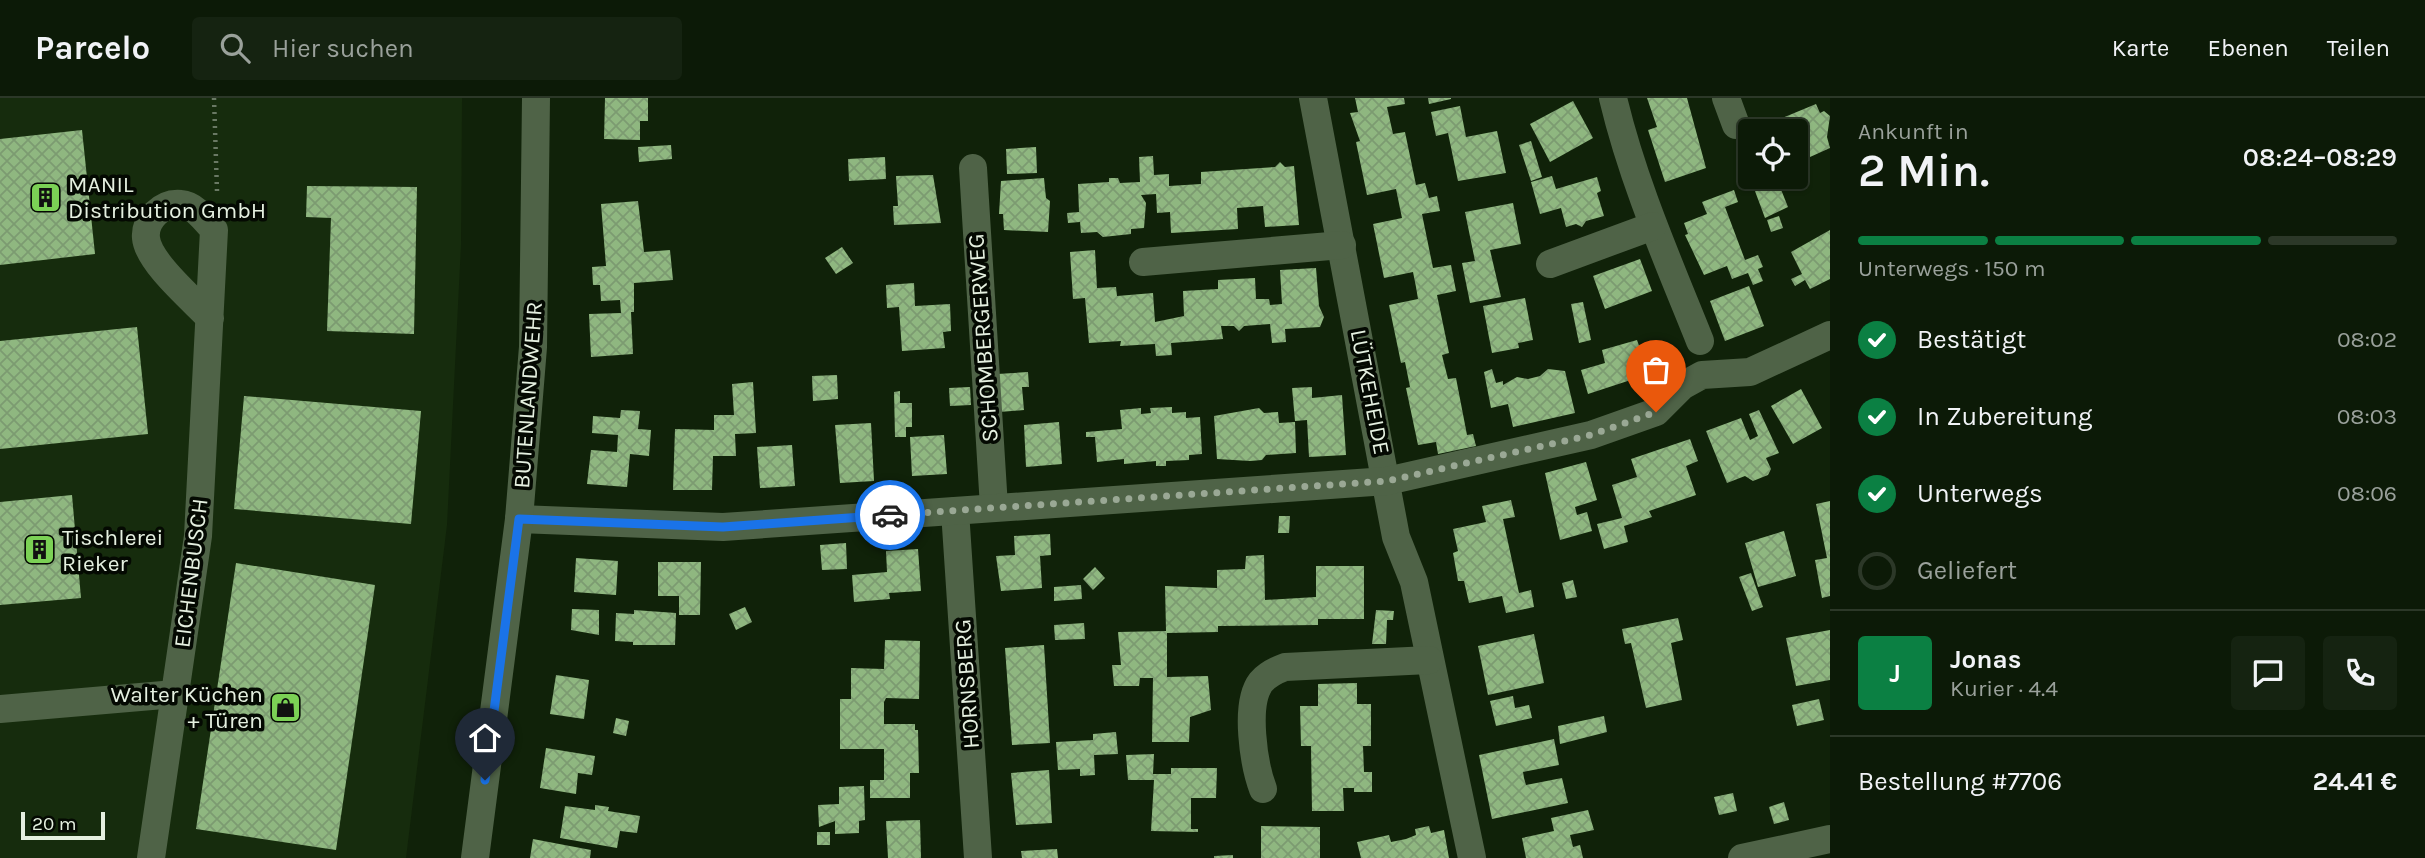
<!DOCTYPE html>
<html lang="de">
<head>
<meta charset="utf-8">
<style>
  body { margin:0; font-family:Karla,sans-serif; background:#152311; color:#f1f3f6; height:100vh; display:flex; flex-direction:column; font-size:26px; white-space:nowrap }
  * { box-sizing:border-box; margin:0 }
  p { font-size:23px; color:#9aa19b }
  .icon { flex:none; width:38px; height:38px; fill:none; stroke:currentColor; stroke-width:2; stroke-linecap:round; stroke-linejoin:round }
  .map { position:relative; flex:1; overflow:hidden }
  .drawer { display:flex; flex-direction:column; background:#0c1a07; width:595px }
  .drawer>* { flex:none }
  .fabs { position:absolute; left:1738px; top:21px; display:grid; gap:14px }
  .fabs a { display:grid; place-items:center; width:70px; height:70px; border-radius:7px; background:#0c1a07; box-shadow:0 2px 5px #0004,0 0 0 2px #2c3828; font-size:35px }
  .scale { position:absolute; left:21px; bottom:18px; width:84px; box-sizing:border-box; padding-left:7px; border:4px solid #e5f0e0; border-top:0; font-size:19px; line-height:24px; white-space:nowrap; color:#e5f0e0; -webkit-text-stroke:5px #040902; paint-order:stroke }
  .pin { position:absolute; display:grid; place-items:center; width:60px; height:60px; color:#fff; margin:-72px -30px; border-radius:50% 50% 50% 0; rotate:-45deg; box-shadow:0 0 7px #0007 }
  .pin .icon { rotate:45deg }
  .courier { position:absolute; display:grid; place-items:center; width:70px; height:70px; margin:-35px; border:5px solid #1a73e8; border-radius:50%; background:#fff; color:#222; box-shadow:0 2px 9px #0007 }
  .head em { font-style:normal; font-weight:600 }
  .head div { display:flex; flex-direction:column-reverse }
  .head { display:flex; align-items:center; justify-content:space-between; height:119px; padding:0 28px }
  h1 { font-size:46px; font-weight:600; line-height:52px }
  .bar { display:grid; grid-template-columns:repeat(4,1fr); gap:10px 7px; align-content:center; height:84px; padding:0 28px }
  .bar i { height:9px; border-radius:5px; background:#2c3828 }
  .bar .selected { background:#0b8043 }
  .bar p { grid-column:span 4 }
  .line { display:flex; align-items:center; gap:18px; padding:0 28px; border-top:2px solid #2c3828 }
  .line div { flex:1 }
  .round { display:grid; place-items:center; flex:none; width:74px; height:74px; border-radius:7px; background:#152311 }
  ol { padding:0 28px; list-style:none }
  li { display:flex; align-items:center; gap:21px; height:77px }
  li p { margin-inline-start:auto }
  li .icon { padding:7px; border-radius:50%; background:#0b8043; color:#fff; stroke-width:4 }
  li:last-child { color:#9aa19b }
  li i { width:38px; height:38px; border:4px solid #2c3828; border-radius:50% }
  header { display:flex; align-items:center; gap:42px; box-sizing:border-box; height:98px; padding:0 35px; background:#0c1a07; border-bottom:2px solid #2c3828 }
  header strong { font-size:33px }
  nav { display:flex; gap:38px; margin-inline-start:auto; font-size:24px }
  .search { width:490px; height:63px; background:#152311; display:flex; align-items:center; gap:18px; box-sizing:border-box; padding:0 24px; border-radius:7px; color:#9aa19b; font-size:26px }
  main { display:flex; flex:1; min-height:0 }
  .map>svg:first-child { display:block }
  .built { fill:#162c0d }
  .building { fill:url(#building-cross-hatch) }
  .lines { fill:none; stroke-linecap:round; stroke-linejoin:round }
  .path { stroke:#6a7964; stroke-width:4.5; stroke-dasharray:2 5; stroke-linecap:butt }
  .minor { stroke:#4f6347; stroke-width:28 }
  .done { stroke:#9aa895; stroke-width:7; stroke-dasharray:0 12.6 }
  .route { stroke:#1a73e8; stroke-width:9 }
  .labels { text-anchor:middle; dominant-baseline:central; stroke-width:7; stroke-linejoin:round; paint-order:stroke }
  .poi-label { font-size:23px; fill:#e5f0e0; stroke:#040902; text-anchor:start }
  .street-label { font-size:23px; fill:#e5f0e0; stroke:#040902 }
</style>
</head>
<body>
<header>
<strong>Parcelo</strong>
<div class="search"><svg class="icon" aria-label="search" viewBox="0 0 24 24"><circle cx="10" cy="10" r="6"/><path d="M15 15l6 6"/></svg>Hier suchen</div>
<nav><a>Karte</a><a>Ebenen</a><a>Teilen</a></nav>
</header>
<main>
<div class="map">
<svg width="1830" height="760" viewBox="0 0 1830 760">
  <defs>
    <pattern id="building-cross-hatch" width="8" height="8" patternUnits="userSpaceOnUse" patternTransform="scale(1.75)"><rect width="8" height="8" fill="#8fb780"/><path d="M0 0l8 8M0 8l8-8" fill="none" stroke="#7c9b71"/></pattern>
  </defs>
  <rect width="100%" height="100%" fill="#102209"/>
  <path class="built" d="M0,0H462L461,147L447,427L406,760H0Z"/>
  <g class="building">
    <path d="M605,0H648V23H640V42L604,41Z"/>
    <path d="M1355,0H1404L1405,6L1387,9L1393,36L1405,34L1416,87L1425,85L1429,100L1437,98L1440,113L1422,116L1433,170L1451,167L1456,193L1437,197L1449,255L1442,257L1448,281L1456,280L1467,337L1473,336L1476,348L1438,356L1436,344L1418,347L1406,290L1410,289L1405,264L1401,265L1389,207L1418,201L1416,189L1413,174L1384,180L1373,126L1402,120L1396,91L1367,97L1356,44L1360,43L1350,15L1358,14Z"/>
    <path d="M1428,0H1451V1L1429,6Z"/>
    <path d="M1647,0H1687L1706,70L1665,84L1648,32L1657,29Z"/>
    <path d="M1573,3L1593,40L1550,64L1530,26Z"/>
    <path d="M1816,6L1820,15L1824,13L1830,18L1827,39L1830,50L1810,59L1805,48L1796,52V33H1765L1763,28Z"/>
    <path d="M1460,8L1466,39L1497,33L1506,75L1458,83L1448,35L1436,38L1431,14Z"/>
    <path d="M82,32L95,156L0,167V41Z"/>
    <path d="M1531,43L1542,79L1531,83L1519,47Z"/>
    <path d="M671,47L672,61L639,64L638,49Z"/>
    <path d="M1036,49L1037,75L1007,76L1006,51Z"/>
    <path d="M1153,58L1154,77L1169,76V88L1201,86V74L1275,69L1280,64L1285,69L1294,68L1299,127L1265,129L1263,108L1237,110L1238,131L1171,135L1170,114L1157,115L1156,96L1141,97L1146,105L1144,130L1131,131V136L1103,139L1097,134L1081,135L1080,124L1068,125L1067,115L1079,114L1078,86L1109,84V80H1118L1120,85L1140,84L1139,59Z"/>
    <path d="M885,59L886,81L849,83L848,61Z"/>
    <path d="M933,77L941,125L894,127L893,108H898L896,78Z"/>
    <path d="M1552,78L1556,91L1597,79L1601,93L1597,95L1604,118L1586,123L1582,129L1576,126L1566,129L1561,110L1540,116L1531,84Z"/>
    <path d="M1767,79H1776L1788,109L1765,120L1752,85Z"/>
    <path d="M1044,80L1046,100L1050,103L1048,134L1004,132L1003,116H999L1001,83Z"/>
    <path d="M307,88L417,89L414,236L327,233L331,120L306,119Z"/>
    <path d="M1734,92L1738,104L1725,109L1745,162L1758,157L1763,169L1758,171L1763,183L1753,187L1748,175L1732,181L1727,168L1704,177L1685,137L1688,136L1684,125L1707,116L1702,104Z"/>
    <path d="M638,103L644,154L670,152L673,182L634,185V214H631L633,256L591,259L589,216L621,215L620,202L601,203L600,187H593L592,169L606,168L601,106Z"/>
    <path d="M1513,105L1521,146L1490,152L1501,199L1470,205L1462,165L1475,163L1465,114Z"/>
    <path d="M1779,118L1783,130L1771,134L1767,122Z"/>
    <path d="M1830,132V181L1810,191L1805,182L1795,188L1791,181L1802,176L1791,154Z"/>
    <path d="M842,149L853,165L836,176L825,160Z"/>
    <path d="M1095,152L1097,190L1116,189L1117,198L1153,195L1155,224L1184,218L1183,193L1218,191V182L1255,180L1256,201H1269L1270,207L1282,206L1280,172L1316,170L1319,208L1324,219L1320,229L1285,231L1286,244L1272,245L1270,226L1244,228L1239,233L1234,228H1221L1223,241L1171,245L1172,257L1156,258L1155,246L1120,248L1121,243L1089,245L1085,200L1073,201L1070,154Z"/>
    <path d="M1640,161L1652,193L1605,211L1593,178Z"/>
    <path d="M914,185L915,208L950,206L951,233L943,234L945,250L902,253L899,209L887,210L886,187Z"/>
    <path d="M1749,188L1764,228L1725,243L1710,203Z"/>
    <path d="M1525,200L1533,242L1518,245L1519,250L1492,255L1483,208Z"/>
    <path d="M1583,204L1591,242L1579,245L1571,206Z"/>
    <path d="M137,229L148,336L0,351V243Z"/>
    <path d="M1637,242L1649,276L1588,296L1581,272L1605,265L1602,252Z"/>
    <path d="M1492,271L1496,285L1503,283V287L1517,279L1528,281L1540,278L1548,271L1565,273L1575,315L1513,329L1508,306L1491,310L1484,274Z"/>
    <path d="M1028,274L1029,289H1022L1024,312L999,314L997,276Z"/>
    <path d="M837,277L838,301L813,303L812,278Z"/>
    <path d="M753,284L756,335L735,336L736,358H713L712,392H673L675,331L714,332V317H734L732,286Z"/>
    <path d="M970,289L971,307L950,308L949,290Z"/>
    <path d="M1312,289V300L1342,297L1346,357L1309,359L1307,322L1295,323L1292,290Z"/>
    <path d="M1801,291L1822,330L1793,346L1771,308Z"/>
    <path d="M900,293V305H912V329H906V339H895L894,294Z"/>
    <path d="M244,298L421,313L411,426L234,411Z"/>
    <path d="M1172,309V315L1186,314V320L1200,319L1202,356L1189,357V362L1166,363V368H1156V363L1124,366V361L1097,364L1095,339H1086V334L1122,331L1120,312L1141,310V316L1151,315L1150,310Z"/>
    <path d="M1259,310L1264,315L1278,314L1279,325L1295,324L1296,355L1266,357L1262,362L1250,363L1217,361L1214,318Z"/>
    <path d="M621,312L640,313L638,331L651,332L649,358L630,356L627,389L587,386L591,352L617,354L618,337L592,335L593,318L620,320Z"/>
    <path d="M1759,312L1779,355L1766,360L1771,371L1768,377L1753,383L1745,378L1727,385L1706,333L1741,320L1750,342L1758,338L1749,316Z"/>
    <path d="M1059,324L1062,366L1026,369L1024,327Z"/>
    <path d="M871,325L874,383L840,385L835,327Z"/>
    <path d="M944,337L947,376L912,378L910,339Z"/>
    <path d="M1690,341L1698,363L1686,368L1696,397L1649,413L1652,419L1624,428L1628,444L1604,451L1597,426L1622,420L1612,387L1637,379L1631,361Z"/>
    <path d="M792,347L795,388L760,390L757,349Z"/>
    <path d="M1586,364L1597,402L1575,409L1577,417L1587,414L1592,433L1560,442L1545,375Z"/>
    <path d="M72,397L81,500L0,507V404Z"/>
    <path d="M1511,402L1515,419L1503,421L1519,495L1531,492L1534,509L1506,515L1502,498L1469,505L1464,483H1458L1453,455L1458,453L1453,431L1486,424L1482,408Z"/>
    <path d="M1830,403V498L1822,500L1815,462L1827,460L1816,406Z"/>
    <path d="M1279,418H1290L1289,435H1278Z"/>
    <path d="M1784,433L1796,478L1758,489L1745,445Z"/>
    <path d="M1050,436L1051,457L1040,458L1042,490L1001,493L996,458L1015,457L1014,438Z"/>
    <path d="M846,445L847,471L822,472L820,447Z"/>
    <path d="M918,451L921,493L889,495L890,501L854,504L852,477L887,474L886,453Z"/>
    <path d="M1264,457L1265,502L1316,499V468H1364V521H1318V527L1218,528V534L1167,535V579L1208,578L1211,612L1190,619L1189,644H1152L1153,580H1140L1139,588H1114L1112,567H1121L1118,534L1166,533L1165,488L1217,490V472L1245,471L1246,458Z"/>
    <path d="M576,460L618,463L616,497L574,494Z"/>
    <path d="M658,464H701L700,517H679V498H658Z"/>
    <path d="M236,465L375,487L336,752L196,731Z"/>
    <path d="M1095,469L1105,480L1093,492L1083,481Z"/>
    <path d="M1751,475L1763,509L1752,513L1739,479Z"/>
    <path d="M1573,482L1577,499L1566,501L1562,485Z"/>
    <path d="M1081,487L1082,501L1054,503V489Z"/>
    <path d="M745,509L752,524L736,532L729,516Z"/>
    <path d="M572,511L599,512V537L571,532Z"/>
    <path d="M634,512L676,515L675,547H633V544L615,543L616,515L634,516Z"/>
    <path d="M1376,512L1394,513L1393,522H1387L1386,546H1372Z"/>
    <path d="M1678,520L1683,542L1671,545L1682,602L1646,610L1631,545L1625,546L1622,531Z"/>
    <path d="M1084,525L1085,541L1055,542L1054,527Z"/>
    <path d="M1830,532V582L1796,588L1786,540Z"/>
    <path d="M1534,536L1544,585L1488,597L1478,548Z"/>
    <path d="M885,542L920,543L919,601L886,600L884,604V626H915V632H918L919,675H910V700H870V682H884V651H840V601H851V570L884,571Z"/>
    <path d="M1044,547L1050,645L1012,647L1005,550Z"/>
    <path d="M556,577L589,582L584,621L550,616Z"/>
    <path d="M1357,585V606H1371V648H1363L1364,674H1372V694H1354V690H1343L1344,713H1312L1311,648H1301L1300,608H1318V586Z"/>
    <path d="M1513,598L1515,610L1529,607L1532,620L1496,628L1490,603Z"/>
    <path d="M1819,601L1824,622L1797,628L1792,607Z"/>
    <path d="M1604,618L1607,634L1560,646L1558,628Z"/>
    <path d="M616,620L629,623L626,638L613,635Z"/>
    <path d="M1116,634L1118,656L1094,657L1095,677L1080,678V671L1058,672L1056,644L1093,642V636Z"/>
    <path d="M1554,641L1559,667L1523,674L1524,680L1526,687L1562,680L1568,705L1492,721L1479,657Z"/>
    <path d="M546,650L595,658L592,677L578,675L576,696L540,690Z"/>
    <path d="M1154,656L1153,676H1171V670H1217L1216,700H1191V731H1198V734L1151,733L1154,682H1128L1126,657Z"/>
    <path d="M1049,672L1052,725L1016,727L1011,675Z"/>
    <path d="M864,688L865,722L859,723V735L835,736V723L819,729L818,707L839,706V689Z"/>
    <path d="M1733,695L1737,713L1719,717L1714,699Z"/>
    <path d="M1784,704L1789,722L1774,726L1769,709Z"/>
    <path d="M595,707L609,709L608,713L640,718L637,735L620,733L617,750L560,740L565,708L595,712Z"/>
    <path d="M1588,712L1594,732L1570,737L1573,749L1580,747L1583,760H1526L1522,740L1554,733L1551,720Z"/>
    <path d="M920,722L921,760H888L886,723Z"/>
    <path d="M1261,728L1320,729V760H1261Z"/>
    <path d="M1429,728L1431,735L1444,732L1449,760H1361L1357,744L1389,737L1391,744L1406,741L1416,737L1415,731Z"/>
    <rect x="817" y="734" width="13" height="13"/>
    <path d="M533,741L591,752L590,760H530Z"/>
    <path d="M1057,751L1058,760H1022L1021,753Z"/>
    <path d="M1233,757V760H1214V758Z"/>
  </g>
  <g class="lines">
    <path class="path" d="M214,0L217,93"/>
    <g class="minor">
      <path d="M1313,0L1396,439L1414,484L1472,760"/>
      <path d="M1613,0C1633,84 1668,163 1700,243"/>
      <path d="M1726,0L1736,27"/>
      <path d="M973,70L994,409"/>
      <path d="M1143,164L1342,147"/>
      <path d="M1550,166L1653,128"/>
      <path d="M955,413L978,760"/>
      <path d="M519,421L723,429L1387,383L1591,337L1656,314L1682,288L1702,277L1750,274L1830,237"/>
      <path d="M0,611L175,596"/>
      <path d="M1263,691C1254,667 1244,606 1261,584C1267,577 1277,572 1285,569L1429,562"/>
      <path d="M151,760L198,438L214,132C205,122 195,107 181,106C162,104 144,122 146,140C148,164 193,202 210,220"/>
      <path d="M475,760L519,421L533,249L536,0"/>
      <path d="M1742,760L1830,741"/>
    </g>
  </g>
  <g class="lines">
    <path class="done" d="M890,417L1387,383L1591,337L1656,314"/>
    <path class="route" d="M485,682L519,421L723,429L890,417"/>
  </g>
  <defs>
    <symbol id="building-square" viewBox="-11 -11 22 22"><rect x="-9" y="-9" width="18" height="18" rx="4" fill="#7bd155" stroke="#040902"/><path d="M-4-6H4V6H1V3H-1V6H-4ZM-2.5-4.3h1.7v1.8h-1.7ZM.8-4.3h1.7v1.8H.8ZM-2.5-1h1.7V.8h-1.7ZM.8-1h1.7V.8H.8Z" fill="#111"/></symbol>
    <symbol id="shop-square" viewBox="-11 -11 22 22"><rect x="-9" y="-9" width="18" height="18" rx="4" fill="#7bd155" stroke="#040902"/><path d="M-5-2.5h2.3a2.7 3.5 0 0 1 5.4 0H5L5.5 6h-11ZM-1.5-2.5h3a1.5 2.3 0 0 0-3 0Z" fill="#111"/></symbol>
  </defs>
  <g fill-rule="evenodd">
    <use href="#building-square" x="28" y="82" width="35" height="35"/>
    <use href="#building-square" x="22" y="434" width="35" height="35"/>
    <use href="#shop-square" x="268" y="592" width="35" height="35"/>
  </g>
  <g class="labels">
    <g class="poi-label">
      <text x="68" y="86">MANIL<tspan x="68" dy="26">Distribution GmbH</tspan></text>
      <text x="62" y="439">Tischlerei<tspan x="62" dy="26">Rieker</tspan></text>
      <text x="263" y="596" text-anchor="end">Walter Küchen<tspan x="263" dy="26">+ Türen</tspan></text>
    </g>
    <g class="street-label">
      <text transform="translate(983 240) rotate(-94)">SCHOMBERGERWEG</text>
      <text transform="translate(1370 294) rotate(79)">LÜTKEHEIDE</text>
      <text transform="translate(528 297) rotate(-86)">BUTENLANDWEHR</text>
      <text transform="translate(191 475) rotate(-83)">EICHENBUSCH</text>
      <text transform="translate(967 586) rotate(-94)">HORNSBERG</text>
    </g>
  </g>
</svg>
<div class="fabs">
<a><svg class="icon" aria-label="locate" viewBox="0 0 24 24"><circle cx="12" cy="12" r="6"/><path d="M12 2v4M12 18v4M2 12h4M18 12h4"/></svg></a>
</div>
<div class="scale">20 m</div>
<div class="pin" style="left:1656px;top:314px;background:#ea580c"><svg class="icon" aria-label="bag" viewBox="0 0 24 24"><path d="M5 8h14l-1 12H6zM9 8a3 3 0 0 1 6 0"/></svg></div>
<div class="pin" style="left:485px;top:682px;background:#1f2937"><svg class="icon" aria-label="home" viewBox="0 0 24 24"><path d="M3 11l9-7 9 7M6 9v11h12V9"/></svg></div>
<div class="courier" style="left:890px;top:417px"><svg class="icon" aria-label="car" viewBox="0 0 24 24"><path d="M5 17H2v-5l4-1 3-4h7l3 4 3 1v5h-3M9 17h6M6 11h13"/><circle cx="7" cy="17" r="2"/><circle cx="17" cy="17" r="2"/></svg></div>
</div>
<section class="drawer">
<div class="head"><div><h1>2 Min.</h1><p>Ankunft in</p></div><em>08:24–08:29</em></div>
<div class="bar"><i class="selected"></i><i class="selected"></i><i class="selected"></i><i></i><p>Unterwegs · 150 m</p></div>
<ol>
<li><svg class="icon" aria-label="check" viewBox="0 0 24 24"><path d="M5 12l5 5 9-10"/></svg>Bestätigt<p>08:02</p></li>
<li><svg class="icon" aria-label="check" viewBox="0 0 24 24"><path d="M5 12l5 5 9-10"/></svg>In Zubereitung<p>08:03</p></li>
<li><svg class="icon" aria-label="check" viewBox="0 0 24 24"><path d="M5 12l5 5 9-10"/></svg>Unterwegs<p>08:06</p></li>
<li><i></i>Geliefert</li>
</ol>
<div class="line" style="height:126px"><b class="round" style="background:#0b8043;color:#fff">J</b><div><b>Jonas</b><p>Kurier · 4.4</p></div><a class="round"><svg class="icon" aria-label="chat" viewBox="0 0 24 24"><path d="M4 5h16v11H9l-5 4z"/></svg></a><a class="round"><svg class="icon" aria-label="phone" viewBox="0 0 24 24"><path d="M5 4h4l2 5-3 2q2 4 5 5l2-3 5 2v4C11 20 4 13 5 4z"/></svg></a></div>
<div class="line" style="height:91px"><div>Bestellung #7706</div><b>24.41 €</b></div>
</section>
</main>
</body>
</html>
